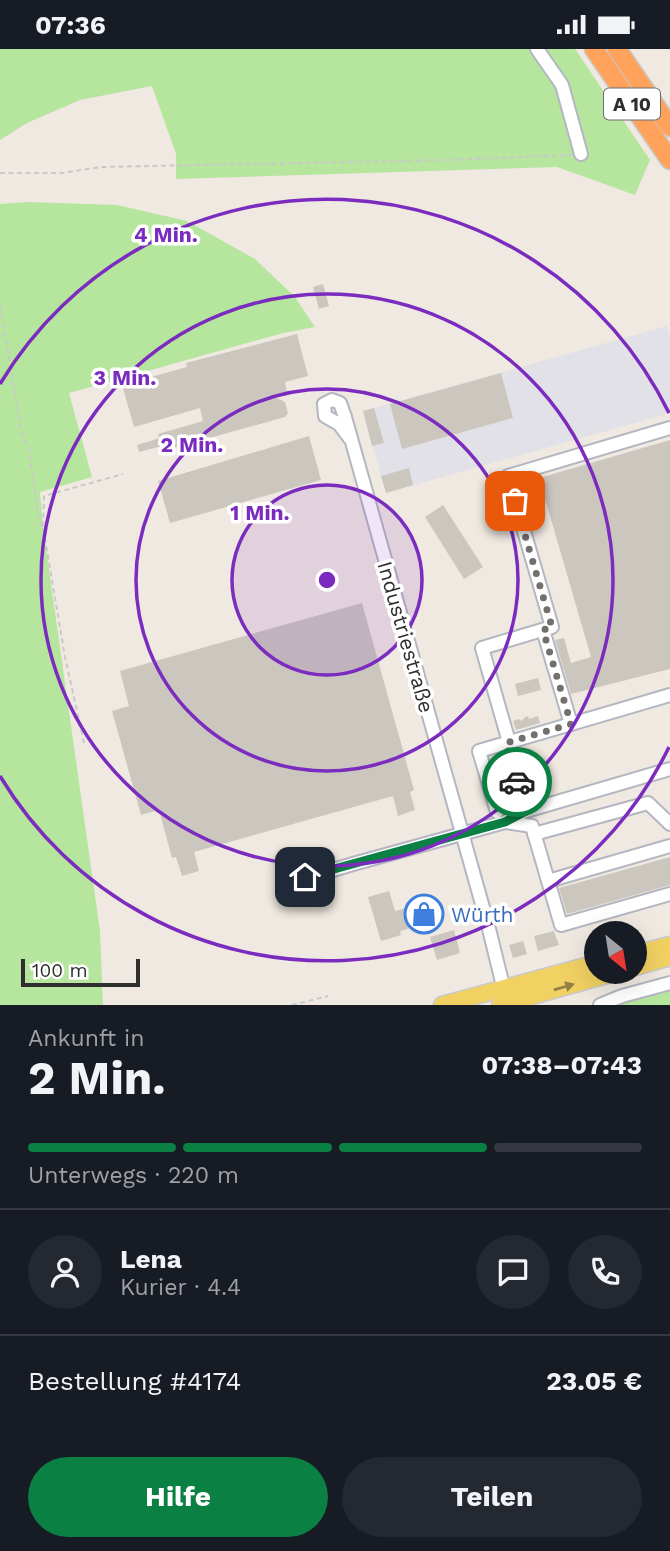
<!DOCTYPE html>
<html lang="de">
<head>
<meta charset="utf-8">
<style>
  body { margin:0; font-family:"Work Sans",sans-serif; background:#242831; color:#f1f3f6; height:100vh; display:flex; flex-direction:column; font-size:26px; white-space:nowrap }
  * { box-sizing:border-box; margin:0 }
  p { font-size:23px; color:#9ea1a6 }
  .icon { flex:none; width:38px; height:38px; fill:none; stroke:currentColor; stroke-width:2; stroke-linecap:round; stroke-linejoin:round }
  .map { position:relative; height:956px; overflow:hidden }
  .sheet { display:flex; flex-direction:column; background:#171b24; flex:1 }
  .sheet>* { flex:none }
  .needle { width:46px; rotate:150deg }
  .fabs { position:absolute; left:584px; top:872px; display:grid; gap:14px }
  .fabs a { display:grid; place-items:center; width:63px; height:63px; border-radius:50%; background:#171b24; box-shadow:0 7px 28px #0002; font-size:35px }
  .scale { position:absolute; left:21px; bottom:18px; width:119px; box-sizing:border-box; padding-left:7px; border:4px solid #2e2e2e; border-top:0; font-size:19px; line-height:24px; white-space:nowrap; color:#2e2e2e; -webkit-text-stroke:5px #fff; paint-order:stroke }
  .pin { position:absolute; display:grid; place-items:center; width:60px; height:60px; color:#fff; margin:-30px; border-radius:14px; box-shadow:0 4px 10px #0006 }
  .courier { position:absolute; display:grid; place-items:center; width:70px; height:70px; margin:-35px; border:5px solid #0b8043; border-radius:50%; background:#fff; color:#222; box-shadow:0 2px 9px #0007 }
  .headline em { font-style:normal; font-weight:700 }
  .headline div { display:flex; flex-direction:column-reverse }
  .headline { display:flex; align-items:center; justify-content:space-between; height:119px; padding:0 28px }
  h1 { font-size:46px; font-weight:700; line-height:52px }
  .bar { display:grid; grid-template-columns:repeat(4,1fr); gap:10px 7px; align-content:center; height:84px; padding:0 28px }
  .bar i { height:9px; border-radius:5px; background:#363941 }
  .bar .on { background:#0b8043 }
  .bar p { grid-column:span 4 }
  .line { display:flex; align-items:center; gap:18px; padding:0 28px; border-top:2px solid #363941 }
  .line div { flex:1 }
  .round { display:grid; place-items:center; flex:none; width:74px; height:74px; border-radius:37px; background:#242831 }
  .primary-button { display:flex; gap:14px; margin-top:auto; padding:14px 28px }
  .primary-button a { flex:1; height:80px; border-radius:42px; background:#0b8043; color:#fff; font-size:28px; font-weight:700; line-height:80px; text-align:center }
  .primary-button a+a { background:#242831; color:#f1f3f6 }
  .status { display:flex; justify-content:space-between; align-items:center; height:49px; padding:0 35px; background:#171b24; direction:ltr }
  .status svg { height:19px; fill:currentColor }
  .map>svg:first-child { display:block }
  .industrial { fill:#e3e1e8 }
  .green { fill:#b6e59e }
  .building { fill:#cbc7bf }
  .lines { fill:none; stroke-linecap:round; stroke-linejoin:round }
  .minor-casing { stroke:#b4b7c1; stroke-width:16 }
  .major-casing { stroke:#c9c9c9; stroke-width:19 }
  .highway-casing { stroke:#c9c9c9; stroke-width:21 }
  .path { stroke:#c9c9c9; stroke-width:2; stroke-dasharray:5 3.5; stroke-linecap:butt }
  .minor { stroke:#fff; stroke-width:12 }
  .major { stroke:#f2d163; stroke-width:16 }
  .highway { stroke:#ffa35c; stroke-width:18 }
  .oneway { fill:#908048 }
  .done { stroke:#726f6d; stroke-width:7; stroke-dasharray:0 12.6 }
  .route { stroke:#0b8043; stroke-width:9 }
  .ring { fill:none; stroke:#7b2cbf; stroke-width:3.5 }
  .labels { text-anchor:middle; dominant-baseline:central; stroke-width:7; stroke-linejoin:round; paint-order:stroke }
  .shield { fill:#fff; stroke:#6d6d6d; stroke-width:2 }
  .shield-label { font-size:19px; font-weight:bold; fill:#2e2e2e }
  .street-label { font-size:21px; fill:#2e2e2e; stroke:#fff }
  .shop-label { font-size:21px; fill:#366cbe; stroke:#fff; text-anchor:start }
  .centre { fill:#7b2cbf; stroke:#fff; stroke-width:3.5 }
  .ring-label { font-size:21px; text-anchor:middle; font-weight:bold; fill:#7b2cbf; stroke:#fff; stroke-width:7; stroke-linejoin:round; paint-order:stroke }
</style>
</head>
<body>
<div class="status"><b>07:36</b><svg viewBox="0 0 49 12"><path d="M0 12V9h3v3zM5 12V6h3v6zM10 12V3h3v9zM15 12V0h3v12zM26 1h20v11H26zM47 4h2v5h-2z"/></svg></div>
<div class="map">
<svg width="670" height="956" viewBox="0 0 670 956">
  <rect width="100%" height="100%" fill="#efe9e1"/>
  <path class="industrial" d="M667,277L670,287V364L386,444L363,362Z"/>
  <g class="green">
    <path d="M0,0H575L650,111L635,146L557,118L176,130V105L152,37L80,51L27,74L0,91Z"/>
    <path d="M28,153L117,156L187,172L255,210L295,248L315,278L283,284L69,344L92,428L40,443L43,478L100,882L103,956H0V155Z"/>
    <path d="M670,937V956H610Z"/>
  </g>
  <g class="building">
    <path d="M323,235L329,257L319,260L313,238Z"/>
    <path d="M297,285L308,327L285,333L287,343L273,347L285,353L288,364L285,368L163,402L162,397L139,403L137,396L160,389L158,385L203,372L200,359L134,378L122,336L187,318L186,314Z"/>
    <path d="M501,324L513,369L402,400L390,355Z"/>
    <path d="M374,359L384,394L372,397L363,362Z"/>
    <path d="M309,387L321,431L170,474L158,432Z"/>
    <path d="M670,391V620L571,645L555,591L564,589L571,614L591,608L539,429Z"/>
    <path d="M409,419L413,436L386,444L381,427Z"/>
    <path d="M443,456L483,518L464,530L425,468Z"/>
    <path d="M362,554L414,741L410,743L415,761L398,767L393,747L194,803L199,822L182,827L176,808L172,809L159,761L141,766L112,662L129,657L120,622Z"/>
    <path d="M538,629L541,641L518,647L515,635Z"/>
    <path d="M528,667L529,670L538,667L540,674L516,681L513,672L519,670L522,672L524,669Z"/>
    <path d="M670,808V836L567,865L559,839Z"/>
    <path d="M389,842L395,862L438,851L443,870L400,882L401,886L381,892L368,848Z"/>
    <path d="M454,881L460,904L437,911L430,888Z"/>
    <path d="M554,882L559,896L538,902L534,887Z"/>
    <path d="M523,892L527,905L513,909L509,896Z"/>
  </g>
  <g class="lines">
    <defs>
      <g id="minor">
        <path d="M537,0L562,36L581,105"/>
        <path d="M351,391L339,375L325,367L324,355L332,351L340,354L345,368L489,880L505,945"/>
        <path d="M543,581L571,675"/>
        <path d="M509,693L482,599L552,578L508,427L670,379"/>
        <path d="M506,694L526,762"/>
        <path d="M497,763L479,702L670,646"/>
        <path d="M506,773L532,777L561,876L670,845"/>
        <path d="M534,785L648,754L670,775"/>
        <path d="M548,832L670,797"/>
        <path d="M283,836L353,815L505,773L526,762L670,720"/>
        <path d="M600,956L622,947L670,934"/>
      </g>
      <g id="major">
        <path d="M635,905L670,896"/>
        <path d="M635,918L670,908"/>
        <path d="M442,956L597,914"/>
        <path d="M500,956L621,922"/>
      </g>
      <g id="highway">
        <path d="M594,0L670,111"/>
        <path d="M617,0L670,78"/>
      </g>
    </defs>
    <use href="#minor" class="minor-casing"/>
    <use href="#major" class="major-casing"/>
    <use href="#highway" class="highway-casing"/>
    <g class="path">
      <path d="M0,124H62L101,118L447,111L572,106"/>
      <path d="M0,257L22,386L29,399L39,473L43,478"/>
      <path d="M84,694L65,608L43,478L44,447L123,425"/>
      <path d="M292,956L328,947"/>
    </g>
    <use href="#minor" class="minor"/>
    <use href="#major" class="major"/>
    <use href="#highway" class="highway"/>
  </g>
  <defs><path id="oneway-solid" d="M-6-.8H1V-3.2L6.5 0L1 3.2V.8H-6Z" transform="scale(1.75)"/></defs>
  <use class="oneway" href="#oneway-solid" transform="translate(564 938) rotate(-16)"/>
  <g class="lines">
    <path class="done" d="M515,452L552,578L543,581L571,675L506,694L517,733"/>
    <path class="route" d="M305,828L505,773L526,762L517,733"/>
  </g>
  <circle cx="327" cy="531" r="95" fill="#7b2cbf" fill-opacity=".12"/>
  <g class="ring">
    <circle cx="327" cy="531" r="95"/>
    <circle cx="327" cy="531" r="191"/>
    <circle cx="327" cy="531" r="286"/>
    <path d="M669 698A381 381 0 0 1 0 727M0 335A381 381 0 0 1 669 364"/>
  </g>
  <defs>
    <symbol id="shop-ring" viewBox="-11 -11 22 22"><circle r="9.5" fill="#fff" stroke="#3f7fe0" stroke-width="1.5"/><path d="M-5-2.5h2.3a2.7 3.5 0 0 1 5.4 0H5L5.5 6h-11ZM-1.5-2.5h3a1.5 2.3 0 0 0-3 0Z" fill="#3f7fe0"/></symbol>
  </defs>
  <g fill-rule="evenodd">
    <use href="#shop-ring" x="402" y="843" width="44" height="44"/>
  </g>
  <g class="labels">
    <rect class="shield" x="604" y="39.5" width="56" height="31" rx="5"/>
    <g class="shield-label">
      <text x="632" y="55">A 10</text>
    </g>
    <g class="street-label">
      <text transform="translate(406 588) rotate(74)">Industriestraße</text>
    </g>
    <g class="shop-label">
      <text x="451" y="865">Würth</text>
    </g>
  </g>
  <circle cx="327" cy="531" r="10" class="centre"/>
  <g class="ring-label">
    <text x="166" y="193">4 Min.</text>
    <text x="125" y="336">3 Min.</text>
    <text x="192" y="403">2 Min.</text>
    <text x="260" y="471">1 Min.</text>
  </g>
</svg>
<div class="fabs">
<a><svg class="needle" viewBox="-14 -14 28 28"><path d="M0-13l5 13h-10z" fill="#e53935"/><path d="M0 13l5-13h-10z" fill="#9ea1a6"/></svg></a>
</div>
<div class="scale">100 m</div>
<div class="pin" style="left:515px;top:452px;background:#ea580c"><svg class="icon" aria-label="bag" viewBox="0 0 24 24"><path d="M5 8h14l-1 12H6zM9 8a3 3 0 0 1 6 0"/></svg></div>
<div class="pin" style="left:305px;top:828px;background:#1f2937"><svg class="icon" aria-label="home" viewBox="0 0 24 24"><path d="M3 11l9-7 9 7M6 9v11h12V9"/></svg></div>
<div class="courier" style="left:517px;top:733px"><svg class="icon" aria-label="car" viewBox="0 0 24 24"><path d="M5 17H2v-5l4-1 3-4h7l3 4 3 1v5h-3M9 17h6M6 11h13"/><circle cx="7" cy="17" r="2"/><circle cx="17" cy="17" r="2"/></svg></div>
</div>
<section class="sheet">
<div class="headline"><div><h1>2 Min.</h1><p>Ankunft in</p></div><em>07:38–07:43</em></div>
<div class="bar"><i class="on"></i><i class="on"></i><i class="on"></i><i></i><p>Unterwegs · 220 m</p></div>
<div class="line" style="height:126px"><a class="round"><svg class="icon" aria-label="person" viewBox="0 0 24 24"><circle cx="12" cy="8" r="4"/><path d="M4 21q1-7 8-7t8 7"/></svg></a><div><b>Lena</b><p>Kurier · 4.4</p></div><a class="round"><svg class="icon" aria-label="chat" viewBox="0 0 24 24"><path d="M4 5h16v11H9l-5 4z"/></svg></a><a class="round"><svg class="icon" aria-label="phone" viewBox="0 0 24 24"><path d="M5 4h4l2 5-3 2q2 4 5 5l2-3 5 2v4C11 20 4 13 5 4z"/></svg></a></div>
<div class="line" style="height:91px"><div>Bestellung #4174</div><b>23.05 €</b></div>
<div class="primary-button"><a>Hilfe</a><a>Teilen</a></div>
</section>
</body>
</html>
